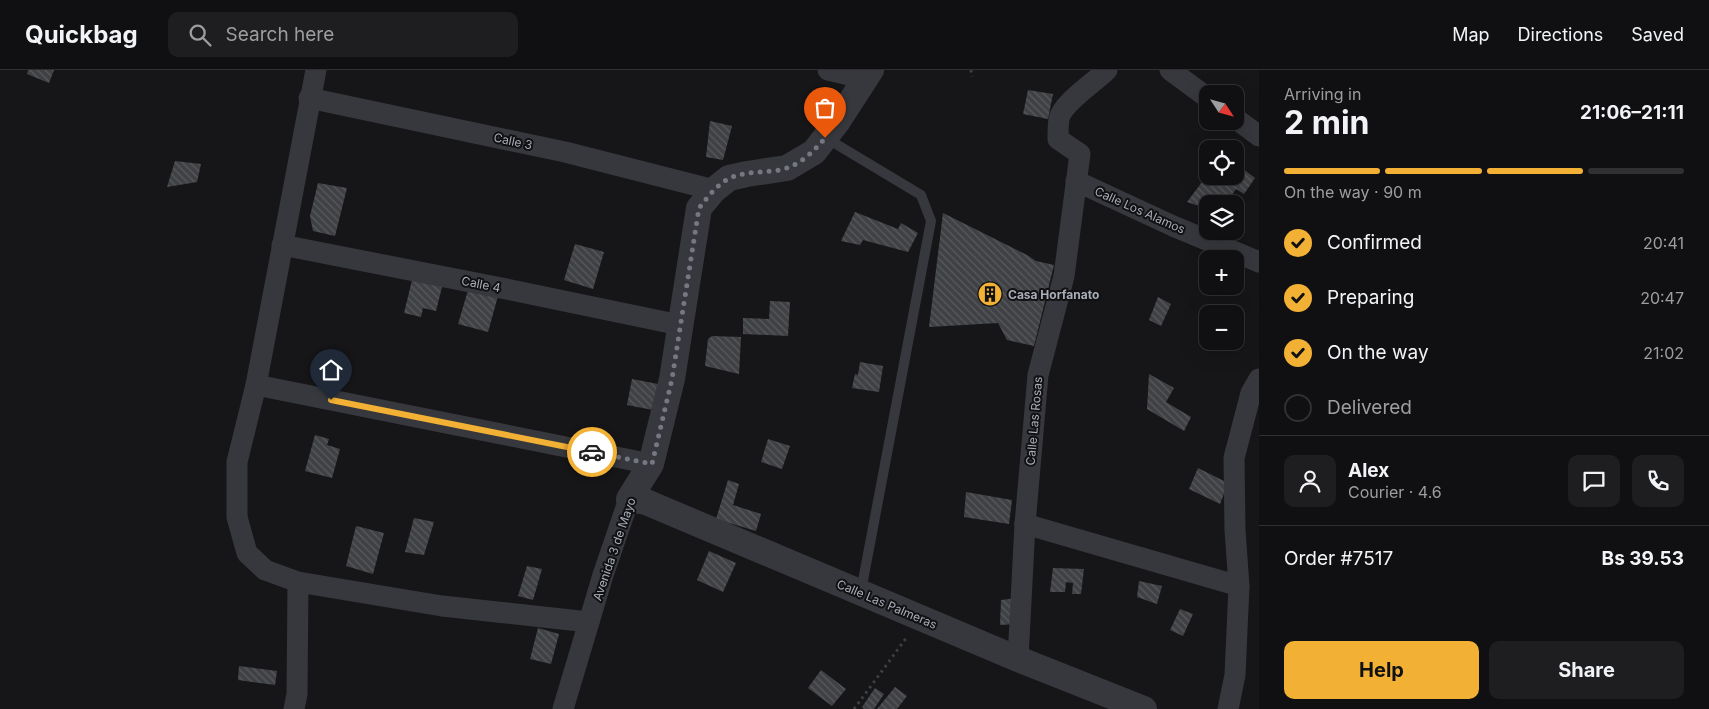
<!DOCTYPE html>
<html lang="en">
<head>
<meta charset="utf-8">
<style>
  body { margin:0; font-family:Inter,sans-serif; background:#1e1e20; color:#f1f3f6; height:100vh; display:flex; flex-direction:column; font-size:19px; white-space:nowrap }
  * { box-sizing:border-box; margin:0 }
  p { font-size:16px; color:#9c9d9f }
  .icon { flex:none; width:28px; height:28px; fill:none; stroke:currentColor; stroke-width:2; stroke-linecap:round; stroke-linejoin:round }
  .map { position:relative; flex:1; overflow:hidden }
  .sheet { display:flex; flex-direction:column; background:#101012; width:450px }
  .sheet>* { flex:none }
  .needle { width:32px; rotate:126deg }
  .fabs { position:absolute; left:1199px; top:15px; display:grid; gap:10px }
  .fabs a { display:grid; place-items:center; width:45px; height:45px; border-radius:10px; background:#101012; box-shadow:0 5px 20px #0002,0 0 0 1px #303032; font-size:25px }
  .pin { position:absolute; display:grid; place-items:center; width:42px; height:42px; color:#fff; margin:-51px -21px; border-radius:50% 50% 50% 0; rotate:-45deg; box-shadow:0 0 5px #0007 }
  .pin .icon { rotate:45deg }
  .courier { position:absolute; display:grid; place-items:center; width:50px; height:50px; margin:-25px; border:4px solid #f2b134; border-radius:50%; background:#fff; color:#222; box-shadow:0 1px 6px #0007 }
  .head em { font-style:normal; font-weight:700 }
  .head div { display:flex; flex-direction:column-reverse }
  .head { display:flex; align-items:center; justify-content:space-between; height:85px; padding:0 25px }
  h1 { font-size:32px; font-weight:700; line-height:38px }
  .bar { display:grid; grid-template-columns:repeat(4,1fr); gap:8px 5px; align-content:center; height:60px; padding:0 25px }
  .bar i { height:6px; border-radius:4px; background:#303032 }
  .bar .current { background:#f2b134 }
  .bar p { grid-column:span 4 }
  .line { display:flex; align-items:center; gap:12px; padding:0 25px; border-top:1px solid #303032 }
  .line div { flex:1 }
  .round { display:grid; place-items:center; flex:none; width:52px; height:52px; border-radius:10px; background:#1e1e20 }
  ol { padding:0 25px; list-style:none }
  li { display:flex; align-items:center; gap:15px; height:55px }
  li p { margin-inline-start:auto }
  li .icon { padding:5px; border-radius:50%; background:#f2b134; color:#111; stroke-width:4 }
  li:last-child { color:#9c9d9f }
  li i { width:28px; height:28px; border:2px solid #303032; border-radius:50% }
  .primary-button { display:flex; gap:10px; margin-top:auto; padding:10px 25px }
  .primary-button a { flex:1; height:58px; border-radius:10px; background:#f2b134; color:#111; font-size:20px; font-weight:700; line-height:58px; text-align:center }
  .primary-button a+a { background:#1e1e20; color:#f1f3f6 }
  header { display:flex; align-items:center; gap:30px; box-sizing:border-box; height:70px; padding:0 25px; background:#101012; border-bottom:1px solid #303032 }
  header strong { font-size:24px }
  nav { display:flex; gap:28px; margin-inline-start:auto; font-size:18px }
  .search { width:350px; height:45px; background:#1e1e20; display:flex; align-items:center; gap:12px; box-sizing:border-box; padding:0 18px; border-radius:10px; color:#9c9d9f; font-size:19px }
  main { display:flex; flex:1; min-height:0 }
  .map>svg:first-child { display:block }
  .building { fill:url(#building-back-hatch) }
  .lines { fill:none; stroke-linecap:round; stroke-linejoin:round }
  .path { stroke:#3d3f44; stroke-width:3; stroke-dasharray:2.5 4; stroke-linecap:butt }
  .service { stroke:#37383d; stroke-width:10 }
  .minor { stroke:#37383d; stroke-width:21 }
  .tertiary { stroke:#37383d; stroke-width:26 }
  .done { stroke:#757880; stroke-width:5; stroke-dasharray:0 9 }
  .route { stroke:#f2b134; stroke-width:6 }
  .labels { text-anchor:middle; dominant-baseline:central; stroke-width:4; stroke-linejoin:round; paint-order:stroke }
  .street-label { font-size:12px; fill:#a8adb8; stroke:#111113 }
  .poi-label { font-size:12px; font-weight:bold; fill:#a8adb8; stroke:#111113; text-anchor:start }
</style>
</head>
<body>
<header>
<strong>Quickbag</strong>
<div class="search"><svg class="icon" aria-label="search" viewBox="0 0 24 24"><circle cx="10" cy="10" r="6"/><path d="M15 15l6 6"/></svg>Search here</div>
<nav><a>Map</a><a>Directions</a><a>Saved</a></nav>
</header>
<main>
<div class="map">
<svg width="1259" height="639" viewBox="0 0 1259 639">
  <defs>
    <pattern id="building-back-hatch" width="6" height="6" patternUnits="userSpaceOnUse" patternTransform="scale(1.25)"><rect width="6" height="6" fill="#404145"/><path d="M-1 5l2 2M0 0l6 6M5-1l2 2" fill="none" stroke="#595a5e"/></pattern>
  </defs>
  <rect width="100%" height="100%" fill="#161618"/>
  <g class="building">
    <path d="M28,0H54L49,13L27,4Z"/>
    <path d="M1028,20L1053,24L1048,49L1023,44Z"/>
    <path d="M710,51L732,56L723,90L706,87Z"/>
    <path d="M175,91L201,94L197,112L167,117Z"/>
    <path d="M1235,93L1255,108L1244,124L1236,119L1231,126L1238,131L1236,134H1208V139L1187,132L1208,104V106H1235Z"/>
    <path d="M318,113L347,118L335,166L313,161L310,146Z"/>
    <path d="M855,142L898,159L901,153L918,163L908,182L863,170L860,175L841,171Z"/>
    <path d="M943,143L1027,185L1036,191L1054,195L1034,276L1007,270L998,253L929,257Z"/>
    <path d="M575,174L604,182L593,219L564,210Z"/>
    <path d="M413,206L443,213L436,241L423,238L421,247L404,243Z"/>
    <path d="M469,217L498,226L488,262L458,254Z"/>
    <path d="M1158,227L1171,234L1161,256L1149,250Z"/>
    <path d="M770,231L790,232L788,266L743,264V248L769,249Z"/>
    <path d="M712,266L741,267L739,304L705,296L708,269Z"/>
    <path d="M860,292L883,296L879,322L852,318L855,304L858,305Z"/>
    <path d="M1149,304L1174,318L1166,332L1191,347L1184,361L1147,339Z"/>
    <path d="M632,309L663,315L658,341L627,335Z"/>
    <path d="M315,365L329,369L327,375L340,379L332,408L305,401Z"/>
    <path d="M768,369L790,376L782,399L761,392Z"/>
    <path d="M1198,398L1228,413L1220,434L1189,419Z"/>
    <path d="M728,410L739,414L733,435L761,444L756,461L716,449Z"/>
    <path d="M966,422L1012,430L1009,454L964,447Z"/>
    <path d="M414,448L434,452L424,485L405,482Z"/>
    <path d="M356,456L384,463L373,504L346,496Z"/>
    <path d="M709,481L736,493L723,522L697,510Z"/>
    <path d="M527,496L542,499L533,530L518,526Z"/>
    <path d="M1053,498L1084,499L1081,524H1072L1073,513L1066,512L1065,522H1050Z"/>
    <path d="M1139,511L1162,516L1157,534L1137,527Z"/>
    <path d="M1019,528L1017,554L1000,555L1001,530Z"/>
    <path d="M1180,539L1193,544L1183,566L1170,560Z"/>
    <path d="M538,558L559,564L551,594L530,589Z"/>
    <path d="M239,596L277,601L275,615L238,610Z"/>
    <path d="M821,600L846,619L832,636L808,618Z"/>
    <path d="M895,617L907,626L897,639H877Z"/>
    <path d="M875,618L884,624L874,639H864L862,637Z"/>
  </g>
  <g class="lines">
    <g class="path">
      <path d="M971,0L972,7"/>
      <path d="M854,639L907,567"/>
    </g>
    <path class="service" d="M826,68L921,125L931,151L861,521"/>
    <g class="minor">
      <path d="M316,0L256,315L237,392V447L247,483L265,500L298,512L442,536L589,552"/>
      <path d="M828,0L866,9"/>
      <path d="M1170,0L1208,28"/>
      <path d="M309,28L565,82L714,120"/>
      <path d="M1235,48L1259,66"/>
      <path d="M1076,111L1173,156L1259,192"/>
      <path d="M282,175L511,220L680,255"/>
      <path d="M256,315L651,394"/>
      <path d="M1025,454L1239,516L1235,460L1234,388L1251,323L1259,309"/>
      <path d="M1018,589L1025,454L1038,305L1064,206L1080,84L1058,69C1058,63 1058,55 1059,49C1062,33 1095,12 1107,0"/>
      <path d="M294,639L297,624L298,512"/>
      <path d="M563,639L603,505L629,429"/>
      <path d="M1228,639L1235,605L1239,516"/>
    </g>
    <path class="tertiary" d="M871,0L838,51L814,82L787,98L747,104L729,108L714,120L699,138L672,309L651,394L629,429L646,432L1018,589L1144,639"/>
  </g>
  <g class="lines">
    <path class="done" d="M592,382L652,394L672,309L699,138C708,127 717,114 730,108C747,100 768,104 787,98C802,93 815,80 825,68"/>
    <path class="route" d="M331,330L592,382"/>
  </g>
  <defs>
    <symbol id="building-disc" viewBox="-11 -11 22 22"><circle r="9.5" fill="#f2b134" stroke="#111113"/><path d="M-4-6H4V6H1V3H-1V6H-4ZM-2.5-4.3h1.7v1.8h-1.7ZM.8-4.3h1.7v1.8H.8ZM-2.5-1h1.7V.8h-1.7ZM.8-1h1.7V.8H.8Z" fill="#111"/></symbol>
  </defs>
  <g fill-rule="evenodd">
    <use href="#building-disc" x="976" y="210" width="28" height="28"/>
  </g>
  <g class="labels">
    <g class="street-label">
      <text transform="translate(513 71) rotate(12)">Calle 3</text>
      <text transform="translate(1140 140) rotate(24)">Calle Los Alamos</text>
      <text transform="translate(481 214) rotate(11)">Calle 4</text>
      <text transform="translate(1034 351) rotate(-85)">Calle Las Rosas</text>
      <text transform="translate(614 479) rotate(-71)">Avenida 3 de Mayo</text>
      <text transform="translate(887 534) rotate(23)">Calle Las Palmeras</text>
    </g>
    <g class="poi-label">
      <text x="1008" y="224">Casa Horfanato</text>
    </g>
  </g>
</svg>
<div class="fabs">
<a><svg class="needle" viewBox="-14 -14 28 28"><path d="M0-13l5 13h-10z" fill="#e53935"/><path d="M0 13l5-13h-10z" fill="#9c9d9f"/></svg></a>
<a><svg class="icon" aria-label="locate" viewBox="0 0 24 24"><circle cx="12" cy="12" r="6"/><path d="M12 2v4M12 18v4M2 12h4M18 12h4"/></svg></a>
<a><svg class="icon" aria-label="layers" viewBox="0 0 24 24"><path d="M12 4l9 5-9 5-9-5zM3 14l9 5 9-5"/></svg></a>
<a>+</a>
<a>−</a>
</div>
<div class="pin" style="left:825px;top:68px;background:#ea580c"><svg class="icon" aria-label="bag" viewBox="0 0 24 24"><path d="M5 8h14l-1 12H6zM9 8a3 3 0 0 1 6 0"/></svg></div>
<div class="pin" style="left:331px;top:330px;background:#1f2937"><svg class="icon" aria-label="home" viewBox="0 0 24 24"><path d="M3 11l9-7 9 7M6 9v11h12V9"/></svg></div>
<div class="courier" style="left:592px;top:382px"><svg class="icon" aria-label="car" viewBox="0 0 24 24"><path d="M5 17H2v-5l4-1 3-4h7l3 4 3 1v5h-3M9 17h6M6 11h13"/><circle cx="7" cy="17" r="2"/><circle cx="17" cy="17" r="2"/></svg></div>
</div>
<section class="sheet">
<div class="head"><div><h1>2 min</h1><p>Arriving in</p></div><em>21:06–21:11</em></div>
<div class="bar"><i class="current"></i><i class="current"></i><i class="current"></i><i></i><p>On the way · 90 m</p></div>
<ol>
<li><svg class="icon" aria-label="check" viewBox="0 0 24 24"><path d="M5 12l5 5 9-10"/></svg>Confirmed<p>20:41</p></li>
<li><svg class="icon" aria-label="check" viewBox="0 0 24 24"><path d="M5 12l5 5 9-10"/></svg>Preparing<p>20:47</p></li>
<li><svg class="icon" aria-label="check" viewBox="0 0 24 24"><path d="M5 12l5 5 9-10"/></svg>On the way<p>21:02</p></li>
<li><i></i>Delivered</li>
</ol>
<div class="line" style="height:90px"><a class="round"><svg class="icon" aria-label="person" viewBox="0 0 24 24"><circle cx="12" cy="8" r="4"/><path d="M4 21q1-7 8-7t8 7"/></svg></a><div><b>Alex</b><p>Courier · 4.6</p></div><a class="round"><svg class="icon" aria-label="chat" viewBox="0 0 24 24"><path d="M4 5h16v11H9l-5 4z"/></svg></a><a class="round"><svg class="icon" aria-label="phone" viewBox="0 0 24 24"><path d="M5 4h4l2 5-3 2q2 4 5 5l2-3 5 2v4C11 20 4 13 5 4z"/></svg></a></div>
<div class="line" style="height:65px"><div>Order #7517</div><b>Bs 39.53</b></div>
<div class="primary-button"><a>Help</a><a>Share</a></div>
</section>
</main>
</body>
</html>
